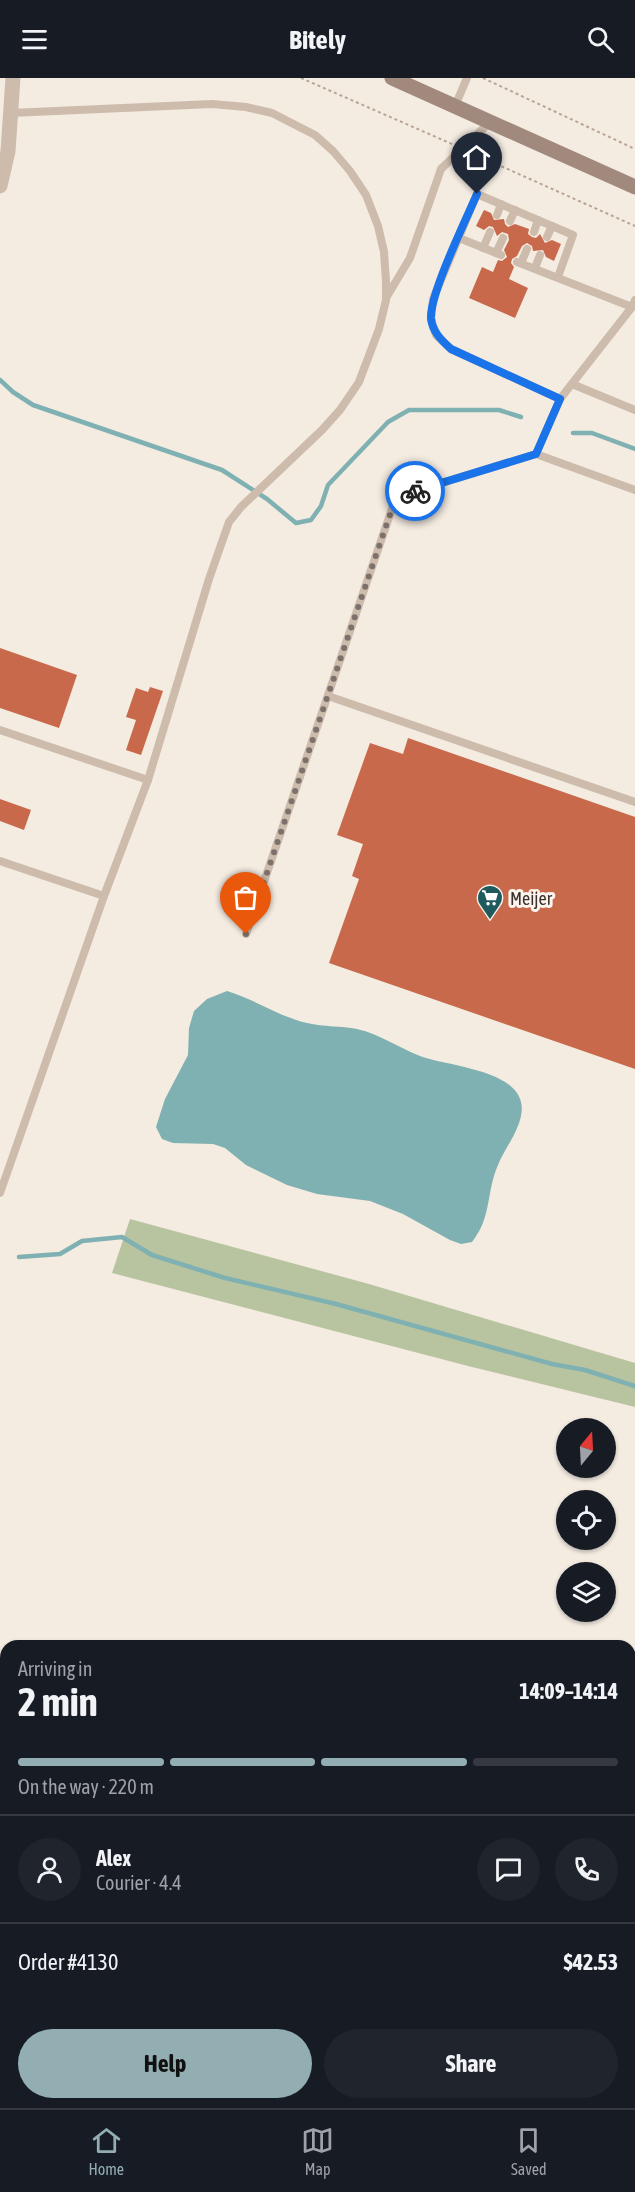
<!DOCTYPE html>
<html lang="en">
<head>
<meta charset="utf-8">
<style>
  body { margin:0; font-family:"Asap Condensed",sans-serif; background:#20242c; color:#f1f3f6; height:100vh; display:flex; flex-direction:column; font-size:22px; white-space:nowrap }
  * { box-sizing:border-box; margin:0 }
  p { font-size:20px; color:#9ea1a6 }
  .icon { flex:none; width:33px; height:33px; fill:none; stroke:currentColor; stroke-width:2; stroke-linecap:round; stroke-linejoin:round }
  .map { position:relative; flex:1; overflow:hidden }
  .details { position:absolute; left:0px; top:1562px; width:636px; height:470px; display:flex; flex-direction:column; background:#171b24; border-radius:18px 18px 0 0; box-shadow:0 2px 4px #0004 }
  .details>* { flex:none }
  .needle { width:39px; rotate:18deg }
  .buttons { position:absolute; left:556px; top:1340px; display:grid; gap:12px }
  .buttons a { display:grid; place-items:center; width:60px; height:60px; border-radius:50%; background:#171b24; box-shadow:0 2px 4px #0004; font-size:30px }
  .pin { position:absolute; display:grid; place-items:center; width:51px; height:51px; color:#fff; margin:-62px -26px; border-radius:50% 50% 50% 0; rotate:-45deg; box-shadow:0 0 6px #0007 }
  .pin .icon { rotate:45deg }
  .courier { position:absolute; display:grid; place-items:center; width:60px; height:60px; margin:-30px; border:4px solid #1a73e8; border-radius:50%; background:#fff; color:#222; box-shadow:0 2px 8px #0007 }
  .headline em { font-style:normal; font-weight:700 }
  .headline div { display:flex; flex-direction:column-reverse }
  .headline { display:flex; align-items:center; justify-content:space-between; height:102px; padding:0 18px }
  h1 { font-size:39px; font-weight:700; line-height:45px }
  .bar { display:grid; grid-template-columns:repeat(4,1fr); gap:9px 6px; align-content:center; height:72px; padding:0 18px }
  .bar i { height:8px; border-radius:4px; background:#363941 }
  .bar .current { background:#92aeb2 }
  .bar p { grid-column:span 4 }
  .line { display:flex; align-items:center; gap:15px; padding:0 18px; border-top:2px solid #363941 }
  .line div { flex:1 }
  .round { display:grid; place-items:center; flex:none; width:63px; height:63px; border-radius:32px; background:#20242c }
  .button { display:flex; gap:12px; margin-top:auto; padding:12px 18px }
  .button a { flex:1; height:69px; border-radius:36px; background:#92aeb2; color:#111; font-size:24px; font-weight:700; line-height:69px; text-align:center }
  .button a+a { background:#20242c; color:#f1f3f6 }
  header { display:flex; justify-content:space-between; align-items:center; height:78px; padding:0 18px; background:#171b24; font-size:27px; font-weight:700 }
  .dock { display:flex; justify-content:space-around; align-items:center; height:84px; border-top:2px solid #363941; background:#171b24; font-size:16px; color:#9ea1a6 }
  .dock a { display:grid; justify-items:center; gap:3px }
  .dock .current { color:#92aeb2 }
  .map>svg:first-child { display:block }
  .green { fill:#b8c4a0 }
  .water { fill:#7fb0b2 }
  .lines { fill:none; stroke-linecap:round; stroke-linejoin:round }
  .stream { stroke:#7fb0b2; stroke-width:4.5 }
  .building { fill:#c8694b }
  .path { stroke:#b9a596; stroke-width:2; stroke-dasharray:3 3; stroke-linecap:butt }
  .lane { stroke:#cdbbac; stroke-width:8 }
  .street { stroke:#cdbbac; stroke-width:15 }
  .secondary { stroke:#a18a7d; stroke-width:15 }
  .done { stroke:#7c716b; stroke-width:6; stroke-dasharray:0 10.8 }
  .route { stroke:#1a73e8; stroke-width:8 }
  .labels { text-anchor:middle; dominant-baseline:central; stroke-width:6; stroke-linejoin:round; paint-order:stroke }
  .poi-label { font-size:18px; fill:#3b302b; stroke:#fbf5ee; text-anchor:start }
</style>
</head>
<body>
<header><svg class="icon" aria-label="menu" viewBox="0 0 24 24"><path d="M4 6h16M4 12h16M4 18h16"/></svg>Bitely<svg class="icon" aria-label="search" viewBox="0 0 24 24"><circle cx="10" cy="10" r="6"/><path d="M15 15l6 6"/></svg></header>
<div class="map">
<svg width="635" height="2030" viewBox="0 0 635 2030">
  <rect width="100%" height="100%" fill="#f4ebe1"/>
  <g class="green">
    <path d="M130,1141L369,1206L635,1285V1329L468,1288L112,1195Z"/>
    <path d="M630,1868L635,1870V2007L630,2019Z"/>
    <path d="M78,2025H627L625,2030H89Z"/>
  </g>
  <path class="water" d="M227,913C254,921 280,939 307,945C324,949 341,948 357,951C380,956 399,970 420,978C446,988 513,991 521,1024C526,1045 505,1069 498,1087C486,1114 492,1139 472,1164L461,1166L450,1162L403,1136L370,1123L317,1116L287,1107L246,1087L225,1070L213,1066L173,1065L162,1061L156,1049L165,1021L188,977L189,950L194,933L207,921Z"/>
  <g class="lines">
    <g class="stream">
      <path d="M0,302L13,314L33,327L222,392L267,421L296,445L311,442L321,428L328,407L388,344L409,332H499L521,339"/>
      <path d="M573,355H592L635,371"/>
      <path d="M19,1179L60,1176L82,1163L122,1159L152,1177L225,1200L336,1226L552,1286L585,1292L635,1308"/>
    </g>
  </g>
  <g class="building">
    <path d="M484,132L491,135L494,142L504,141L505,146L508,149L515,146L529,151L528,156L532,159L536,160L540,156L545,165L552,162L561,166L554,183L546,179L543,172L533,173L532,168L527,165L522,168L517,178L512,181L511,185L514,189L509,201L528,210L515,240L469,220L482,189L493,194L498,182L502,183L507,179L504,172L509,162L508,156L502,154L497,158L493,149L489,148L484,152L476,148Z"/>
    <path d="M0,570L77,597L59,650L0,630Z"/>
    <path d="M150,609L163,613L141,677L126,672L136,642L126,639L136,610L148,614Z"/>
    <path d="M408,660L635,739V991L329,885L359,801L352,798L363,766L337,757L370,665L403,676Z"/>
    <path d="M0,721L31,732L24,752L0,743Z"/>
  </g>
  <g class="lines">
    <g class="path">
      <path d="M301,0L452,66"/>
      <path d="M483,0L635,71"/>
      <path d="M474,76L635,148"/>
    </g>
    <g class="lane">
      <path d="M455,28L467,0"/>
      <path d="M497,137L501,126"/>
      <path d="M510,143L515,132"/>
      <path d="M534,154L538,142"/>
      <path d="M547,159L552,148"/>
      <path d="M459,160L501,177"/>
      <path d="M483,170L490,154"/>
      <path d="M496,175L503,160"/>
      <path d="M517,184L632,229"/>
      <path d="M521,185L527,171"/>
      <path d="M535,190L540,177"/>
      <path d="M558,199L573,157L477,116L433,221L431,241L436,257L451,271L560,321"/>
      <path d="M386,220L410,180L441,91L490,44"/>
      <path d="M572,306L635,332"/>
      <path d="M536,376L635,412"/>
      <path d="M328,618L635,724"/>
      <path d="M0,652L148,702"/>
      <path d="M0,783L104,818"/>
      <path d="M246,856L396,419L536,376L560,321L632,229L635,222"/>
      <path d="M0,1115L104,818L148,702L209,501L229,444L241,429L322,352L340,332L359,304L379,251L386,222V203L384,174L378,148L366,117L350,93L333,73L315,57L272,35L246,29L212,26L11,35"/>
    </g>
    <path class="street" d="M0,108L8,73L13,0"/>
    <path class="secondary" d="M392,0L635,109"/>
  </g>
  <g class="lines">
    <path class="done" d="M246,856L396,419L415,413"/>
    <path class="route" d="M415,413L536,376L560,321L451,271C441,262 432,253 431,240C430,215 466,142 477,116"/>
  </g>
  <defs>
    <symbol id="supermarket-pin" viewBox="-11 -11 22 30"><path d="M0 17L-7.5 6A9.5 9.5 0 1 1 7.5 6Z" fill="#1f5a5e" stroke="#fbf5ee"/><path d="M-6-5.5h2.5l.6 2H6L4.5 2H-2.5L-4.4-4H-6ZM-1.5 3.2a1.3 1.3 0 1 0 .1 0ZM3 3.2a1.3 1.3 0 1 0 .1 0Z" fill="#fff"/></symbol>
  </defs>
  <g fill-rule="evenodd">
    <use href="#supermarket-pin" x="475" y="805" width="30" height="40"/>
  </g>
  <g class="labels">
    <g class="poi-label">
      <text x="510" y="820">Meijer</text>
    </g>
  </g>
</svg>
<div class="buttons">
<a><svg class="needle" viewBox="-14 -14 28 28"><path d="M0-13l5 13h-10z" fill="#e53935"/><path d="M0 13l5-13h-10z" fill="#9ea1a6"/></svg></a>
<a><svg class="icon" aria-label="locate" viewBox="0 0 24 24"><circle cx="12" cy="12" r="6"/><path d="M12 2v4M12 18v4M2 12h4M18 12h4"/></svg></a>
<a><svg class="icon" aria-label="layers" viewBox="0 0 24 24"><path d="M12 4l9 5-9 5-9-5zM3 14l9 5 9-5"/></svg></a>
</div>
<div class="pin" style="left:246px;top:856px;background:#ea580c"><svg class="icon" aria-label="bag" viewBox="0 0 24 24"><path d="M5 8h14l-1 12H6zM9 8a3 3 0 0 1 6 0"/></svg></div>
<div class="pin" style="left:477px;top:116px;background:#1f2937"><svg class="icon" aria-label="home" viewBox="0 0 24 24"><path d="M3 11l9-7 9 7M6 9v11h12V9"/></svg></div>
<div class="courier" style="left:415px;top:413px"><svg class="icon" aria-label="bike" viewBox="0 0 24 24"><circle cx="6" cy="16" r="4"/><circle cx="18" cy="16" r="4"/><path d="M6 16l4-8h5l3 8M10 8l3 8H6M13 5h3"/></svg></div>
<section class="details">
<div class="headline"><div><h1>2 min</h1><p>Arriving in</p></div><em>14:09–14:14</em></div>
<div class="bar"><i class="current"></i><i class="current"></i><i class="current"></i><i></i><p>On the way · 220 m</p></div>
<div class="line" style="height:108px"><a class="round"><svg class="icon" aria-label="person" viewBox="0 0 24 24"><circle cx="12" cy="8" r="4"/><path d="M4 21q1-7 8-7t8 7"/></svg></a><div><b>Alex</b><p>Courier · 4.4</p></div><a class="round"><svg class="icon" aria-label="chat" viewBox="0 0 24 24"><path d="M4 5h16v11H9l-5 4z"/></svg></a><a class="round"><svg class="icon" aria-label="phone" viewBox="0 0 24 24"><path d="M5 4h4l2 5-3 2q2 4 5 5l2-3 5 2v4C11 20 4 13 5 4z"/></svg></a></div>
<div class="line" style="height:78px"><div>Order #4130</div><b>$42.53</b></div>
<div class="button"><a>Help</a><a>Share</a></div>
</section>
</div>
<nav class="dock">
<a class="current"><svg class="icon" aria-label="home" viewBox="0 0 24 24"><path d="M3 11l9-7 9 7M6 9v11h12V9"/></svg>Home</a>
<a><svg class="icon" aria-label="map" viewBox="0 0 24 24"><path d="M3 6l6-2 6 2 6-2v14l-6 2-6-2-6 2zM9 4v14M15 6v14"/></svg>Map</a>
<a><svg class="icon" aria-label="saved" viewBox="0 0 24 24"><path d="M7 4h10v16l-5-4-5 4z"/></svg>Saved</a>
</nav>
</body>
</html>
